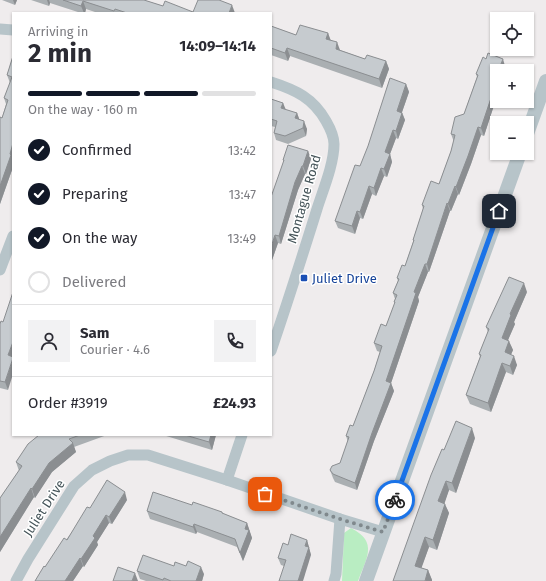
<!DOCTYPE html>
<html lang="en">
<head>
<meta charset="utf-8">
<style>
  body { margin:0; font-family:"Fira Sans",sans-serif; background:#f2f2f3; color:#2b2b33; height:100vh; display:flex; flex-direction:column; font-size:15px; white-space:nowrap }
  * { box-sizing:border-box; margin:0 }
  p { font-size:13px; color:#7c7c81 }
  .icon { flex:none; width:22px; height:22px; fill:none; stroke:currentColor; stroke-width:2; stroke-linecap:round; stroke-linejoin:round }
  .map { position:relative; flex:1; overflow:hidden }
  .drawer { position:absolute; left:12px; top:12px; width:260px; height:424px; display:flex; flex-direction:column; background:#fff; border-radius:0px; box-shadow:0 1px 3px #0004 }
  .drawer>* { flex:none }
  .controls { position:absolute; left:490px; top:12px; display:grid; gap:8px }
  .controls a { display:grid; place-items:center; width:44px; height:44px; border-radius:0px; background:#fff; box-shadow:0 1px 3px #0004; font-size:20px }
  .pin { position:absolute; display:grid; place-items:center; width:34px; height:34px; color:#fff; margin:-17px; border-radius:8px; box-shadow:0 2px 6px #0006 }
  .courier { position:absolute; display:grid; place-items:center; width:40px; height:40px; margin:-20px; border:3px solid #1a73e8; border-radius:50%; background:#fff; color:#222; box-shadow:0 1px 5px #0007 }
  .summary em { font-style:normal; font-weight:700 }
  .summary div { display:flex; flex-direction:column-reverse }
  .summary { display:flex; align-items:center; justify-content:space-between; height:68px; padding:0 16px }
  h1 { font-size:26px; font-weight:700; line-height:30px }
  .bar { display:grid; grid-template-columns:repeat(4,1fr); gap:6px 4px; align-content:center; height:48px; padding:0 16px }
  .bar i { height:5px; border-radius:3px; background:#e1e1e2 }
  .bar .selected { background:#111827 }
  .bar p { grid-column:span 4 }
  .line { display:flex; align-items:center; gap:10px; padding:0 16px; border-top:1px solid #e1e1e2 }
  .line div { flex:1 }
  .round { display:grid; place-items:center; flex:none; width:42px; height:42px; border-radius:0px; background:#f2f2f3 }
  ol { padding:0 16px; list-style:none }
  li { display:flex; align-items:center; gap:12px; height:44px }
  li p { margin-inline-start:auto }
  li .icon { padding:4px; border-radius:50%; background:#111827; color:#fff; stroke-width:4 }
  li:last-child { color:#7c7c81 }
  li i { width:22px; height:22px; border:2px solid #e1e1e2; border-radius:50% }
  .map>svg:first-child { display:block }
  .green { fill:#b9edc2 }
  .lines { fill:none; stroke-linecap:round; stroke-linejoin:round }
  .minor { stroke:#b7c4c9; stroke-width:11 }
  .tertiary { stroke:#b7c4c9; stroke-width:14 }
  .wall { fill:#aaafb2 }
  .shaded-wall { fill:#8b8e91 }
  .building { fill:#c6cbcf; stroke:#8b8e91 }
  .done { stroke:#80898d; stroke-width:4; stroke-dasharray:0 7.2 }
  .route { stroke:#1a73e8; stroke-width:5 }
  .transit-dot { fill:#1a4fb4; stroke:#fff; stroke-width:1.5 }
  .labels { text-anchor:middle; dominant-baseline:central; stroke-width:3; stroke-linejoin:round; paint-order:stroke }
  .street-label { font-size:13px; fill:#455459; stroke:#fff }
  .transit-label { font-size:13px; fill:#164399; stroke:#fff; text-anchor:start }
</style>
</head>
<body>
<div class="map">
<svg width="546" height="581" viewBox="0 0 546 581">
  <rect width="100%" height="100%" fill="#efeced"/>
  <path class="green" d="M351,528C379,542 366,559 358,581H342L344,533Z"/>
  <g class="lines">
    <g class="minor">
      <path d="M0,29L13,30"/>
      <path d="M271,82C296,90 313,98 326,121C330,128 334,137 334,144C334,164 323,190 317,209C302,257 287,304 271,351"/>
      <path d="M0,270L13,236"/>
      <path d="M227,480L242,435"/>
      <path d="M16,581L28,559L74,486L92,470L110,461L128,455H148L227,480L340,519L383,532"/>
      <path d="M334,581L336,574L340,519"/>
    </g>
    <g class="tertiary">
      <path d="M527,134L546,81"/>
      <path d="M366,581L520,153"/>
    </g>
  </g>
  <g class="wall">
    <path d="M2,0H17L15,5Z"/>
    <path d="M31,0H144L163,6L193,12L235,13H98L86,9L85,13H81L50,3L49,6Z"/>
    <path d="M271,26L296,35L328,33L330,40L340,50L365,59L386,61L389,69L382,88L290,56L288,61L271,55Z"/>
    <path d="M13,56V167L0,204V117L2,118L6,104L4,98L10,83L7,75Z"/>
    <path d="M505,66L497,71V96L484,136L481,135L471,164L459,195L458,194L451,211H450L429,272H428L418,297L419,301L391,383L394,391L374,441L357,490L335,482L333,478L330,470L340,463L348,442L346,436L353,426L374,371L380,352L377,351L374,343L386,326L395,303L394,302L395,299L393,293L398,281L397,278L405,266L413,242V240L423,209L422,205L439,184L451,151L454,142L451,134L464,114L477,77L476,74Z"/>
    <path d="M406,84L409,92L402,112L405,120L398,139L396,138L390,154L392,162L387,177L384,176L376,196L372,194L363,219L360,218L355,234L338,228L335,221Z"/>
    <path d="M271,99L283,103L285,110L297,113L299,119L307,129L306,136L288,144L276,140L274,133L275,127L271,126Z"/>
    <path d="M308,151L311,159L306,174H305L298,190L281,244L278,243L271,263L284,162L283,160Z"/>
    <path d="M527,292L514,322L515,324L508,340L513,350L511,355L517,365L513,375L506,372L491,412L470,404L466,395L480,357L479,354L488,332L486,327Z"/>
    <path d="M0,324L8,390L0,388Z"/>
    <path d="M39,435H107L74,447L76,452L52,472L35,498L34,497L0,552V498L19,471L16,462Z"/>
    <path d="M163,435H216L212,450Z"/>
    <path d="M475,438L456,493L449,490L444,503L449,513L437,550L429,547L421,568L428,570L432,580L393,581L444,450Z"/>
    <path d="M127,500L112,524L109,523L97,542L98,545L84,567L83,566L73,581H35L90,508Z"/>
    <path d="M192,505L222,512L223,514L247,523L252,538L243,561L237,547L197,532L196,534L150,519L147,511Z"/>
    <path d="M307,540L311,555L284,566L281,565L278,558L288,545Z"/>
    <path d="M174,566L204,574L202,581H146L140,579L137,571Z"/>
  </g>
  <g class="shaded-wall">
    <path d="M13,0H17L15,5Z"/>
    <path d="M47,0H49L50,3L49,6Z"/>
    <path d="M83,1L86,9L85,13H84L81,6Z"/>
    <path d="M232,5L235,13H229Z"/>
    <path d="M328,33L331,41L326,39Z"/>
    <path d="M337,42L340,50L336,49Z"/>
    <path d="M287,48L290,56L288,61L285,53Z"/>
    <path d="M503,59L505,66L504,71H498Z"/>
    <path d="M386,61L389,69L382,88L379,79Z"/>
    <path d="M497,73V96L484,136L481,128L493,85Z"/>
    <path d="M406,84L409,92L400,118L397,111Z"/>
    <path d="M283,103L286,110L281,108Z"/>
    <path d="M297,113L300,121L295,118Z"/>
    <path d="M402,113L405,120L398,139L396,131Z"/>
    <path d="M304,121L307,129L306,136L303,128Z"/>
    <path d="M478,127L481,135L471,164L459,195L456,187Z"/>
    <path d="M393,130L396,138L390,154L392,162L387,177L384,169L385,152Z"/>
    <path d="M13,143V167L0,204V186Z"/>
    <path d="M308,151L311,159L306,174L303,166Z"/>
    <path d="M302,166L305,174L298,190L281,244L279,236L295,182Z"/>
    <path d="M381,168L384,176L376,196L374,188Z"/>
    <path d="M369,186L372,194L363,219L360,212Z"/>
    <path d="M455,186L458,194L451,211L448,204Z"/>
    <path d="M447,203L450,211L429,272L427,264Z"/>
    <path d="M357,211L360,218L355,234L352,226Z"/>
    <path d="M275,235L278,243L271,263V247Z"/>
    <path d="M425,264L428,272L418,297L419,301L389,389L386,381L414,292Z"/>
    <path d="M524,283L527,292L514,322L515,324L505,347L502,338L510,314Z"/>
    <path d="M509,341L513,350L508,361L505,352Z"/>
    <path d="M13,342V358L8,355Z"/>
    <path d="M514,356L517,365L513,375L510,366Z"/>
    <path d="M13,358V374L8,390L5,382Z"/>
    <path d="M502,363L506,372L491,412L488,403Z"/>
    <path d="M391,383L394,391L374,441L357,490L355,483L372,433Z"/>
    <path d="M472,428L475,438L456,493L452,483Z"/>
    <path d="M211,435H216L212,450L209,442Z"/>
    <path d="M73,443L76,452L52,472L35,498L32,489L49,463Z"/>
    <path d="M446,481L449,490L442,511L438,501Z"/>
    <path d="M31,488L34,497L0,552V537Z"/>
    <path d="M125,492L127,500L112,524L109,517Z"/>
    <path d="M445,504L449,513L437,550L433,540Z"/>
    <path d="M106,515L109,523L97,542L98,545L84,567L81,559L93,536Z"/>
    <path d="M247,523L252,538L243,561L240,553L245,529Z"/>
    <path d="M194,524L197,532L196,534L193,527Z"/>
    <path d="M425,537L429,547L419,575L415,566Z"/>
    <path d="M307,540L311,555L303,581H298Z"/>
    <path d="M80,558L83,566L73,581H65Z"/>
    <path d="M201,567L204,574L202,581H196Z"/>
    <path d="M428,570L432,580V581H425Z"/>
    <path d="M135,573L138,581H132Z"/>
  </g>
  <g class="building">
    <path d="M63,0H144L163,6L165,1L193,12L198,0H219L232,5L229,13H127L115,9L114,11L83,1L81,6Z"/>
    <path d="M300,25L328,33L326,39L337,42L336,49L365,59L367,55L386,61L379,79L287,48L285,53L271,48V26L296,35Z"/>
    <path d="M488,53L503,59L498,71H497V73L493,85L495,86L481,128L478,127L468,156L456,187L455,186L448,204L447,203L427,264H425L414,292L416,293L386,381L391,383L372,433L355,483L333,474L330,470L332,466L340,463L349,437L346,436L350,425L353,426L374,371L382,346L374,343L381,324L386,326L395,302H394L397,295L393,293L399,279L397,278L402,265L405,266L414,240H413L424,206L422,205L431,181L439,184L451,151L455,135L451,134L455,117L464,114L478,75L476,74L483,57L486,59Z"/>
    <path d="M13,56V143L10,154L11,155L0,186V117L2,118L8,100L4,98L12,77L7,75Z"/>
    <path d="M390,78L406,84L397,111L402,113L396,131L393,130L385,152L390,154L384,169L381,168L374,188L369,186L360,212L357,211L352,226L335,221L355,165L360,166L368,146Z"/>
    <path d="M271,99L283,103L281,108L297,113L295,118L304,121L303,128L285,136L274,133L277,121L271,119Z"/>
    <path d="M288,145L308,151L303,166H302L295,182L279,236L275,235L271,247V197L284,160H283Z"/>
    <path d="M509,277L524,283L510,314L511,315L502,338L509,341L505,352L514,356L510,366L502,363L488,403L466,395L481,355L479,354L489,329L486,327Z"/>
    <path d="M13,292V342L8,355L13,357V358L5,382L0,381V324L1,321L3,322Z"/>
    <path d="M456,421L472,428L452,483L446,481L438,501L445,504L433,540L425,537L415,566L428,570L425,581H393L431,475L442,449L444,450Z"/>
    <path d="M39,435H80L69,439L73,443L49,463L32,489L31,488L0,537V498L22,466L16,462L28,444Z"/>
    <path d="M185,435H211L209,442Z"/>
    <path d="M107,480L125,492L109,517L106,515L93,536L95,538L81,559L80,558L65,581H35L44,566L45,567L64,538L67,540L87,507L90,508Z"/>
    <path d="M153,492L192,505L193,502L222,512V513L247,523L245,529L249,530L240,553L235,539L194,524L193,527L147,511Z"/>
    <path d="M291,534L307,540L305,546L309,547L298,581H279L286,560L278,558L283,543L288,545Z"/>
    <path d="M143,555L174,566L175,562L186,566L188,561L201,567L196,581H171L164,578L163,580L137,571Z"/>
    <path d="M118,567L135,573L132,581H113Z"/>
  </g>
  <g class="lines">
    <path class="done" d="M265,494L340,519L383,532L395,500"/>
    <path class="route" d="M395,500L499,211"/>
  </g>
  <rect class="transit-dot" x="300" y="274" width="8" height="8" rx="2"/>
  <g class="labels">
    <g class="street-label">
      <text transform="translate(304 199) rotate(-74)">Montague Road</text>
      <text transform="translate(44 508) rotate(-57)">Juliet Drive</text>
    </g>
    <g class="transit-label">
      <text x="312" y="278">Juliet Drive</text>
    </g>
  </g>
</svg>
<div class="controls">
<a><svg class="icon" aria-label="locate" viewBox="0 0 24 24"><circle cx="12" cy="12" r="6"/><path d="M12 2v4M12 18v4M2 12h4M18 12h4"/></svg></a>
<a>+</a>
<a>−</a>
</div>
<div class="pin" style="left:265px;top:494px;background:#ea580c"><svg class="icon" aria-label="bag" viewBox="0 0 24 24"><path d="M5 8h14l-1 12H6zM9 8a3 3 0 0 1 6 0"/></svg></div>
<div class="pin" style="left:499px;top:211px;background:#1f2937"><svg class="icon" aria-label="home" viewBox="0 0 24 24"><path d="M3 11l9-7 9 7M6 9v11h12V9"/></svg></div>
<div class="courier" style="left:395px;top:500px"><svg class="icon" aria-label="bike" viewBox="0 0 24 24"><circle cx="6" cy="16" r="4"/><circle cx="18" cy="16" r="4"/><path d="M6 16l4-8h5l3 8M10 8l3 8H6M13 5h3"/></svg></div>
<section class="drawer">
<div class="summary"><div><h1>2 min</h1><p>Arriving in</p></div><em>14:09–14:14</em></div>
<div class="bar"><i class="selected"></i><i class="selected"></i><i class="selected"></i><i></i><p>On the way · 160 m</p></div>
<ol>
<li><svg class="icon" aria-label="check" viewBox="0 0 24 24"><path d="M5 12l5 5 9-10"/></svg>Confirmed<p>13:42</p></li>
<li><svg class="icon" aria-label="check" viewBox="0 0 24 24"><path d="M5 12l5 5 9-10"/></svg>Preparing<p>13:47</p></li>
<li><svg class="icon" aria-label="check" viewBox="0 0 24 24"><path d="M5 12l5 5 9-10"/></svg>On the way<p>13:49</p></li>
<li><i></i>Delivered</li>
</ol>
<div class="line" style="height:72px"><a class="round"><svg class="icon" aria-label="person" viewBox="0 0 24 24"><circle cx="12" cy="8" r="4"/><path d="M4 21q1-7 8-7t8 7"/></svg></a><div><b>Sam</b><p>Courier · 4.6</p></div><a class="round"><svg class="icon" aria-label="phone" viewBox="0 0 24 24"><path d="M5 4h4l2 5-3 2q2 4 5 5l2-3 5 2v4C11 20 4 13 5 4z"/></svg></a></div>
<div class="line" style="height:52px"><div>Order #3919</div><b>£24.93</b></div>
</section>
</div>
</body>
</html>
